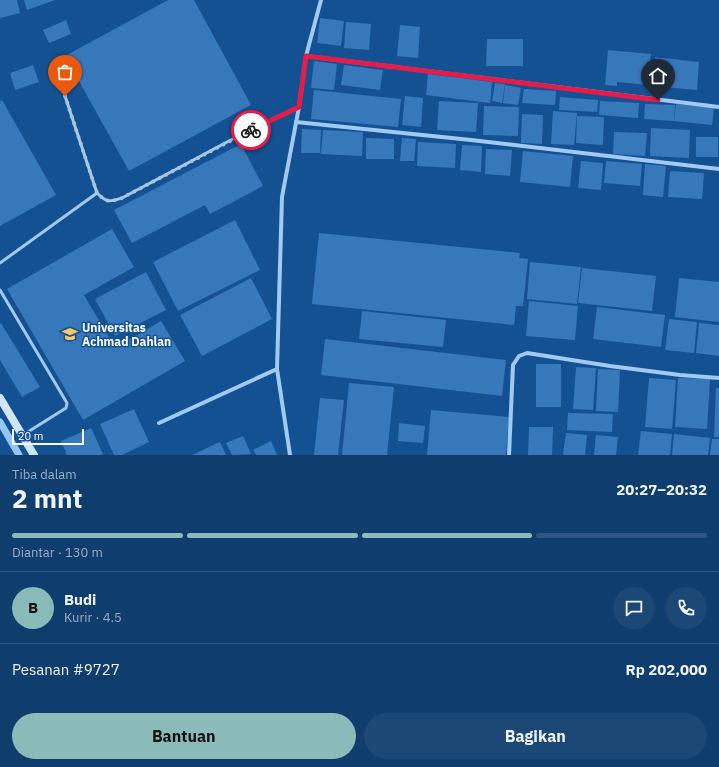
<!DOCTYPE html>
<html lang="id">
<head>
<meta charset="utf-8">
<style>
  body { margin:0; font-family:"IBM Plex Sans",sans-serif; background:#1c4876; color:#f1f3f6; height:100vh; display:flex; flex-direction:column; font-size:15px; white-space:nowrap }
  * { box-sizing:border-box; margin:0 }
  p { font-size:13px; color:#9baec2 }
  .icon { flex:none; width:22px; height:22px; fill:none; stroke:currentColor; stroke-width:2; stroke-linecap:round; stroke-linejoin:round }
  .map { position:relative; height:455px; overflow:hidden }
  .details { display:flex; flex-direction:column; background:#0e3d6e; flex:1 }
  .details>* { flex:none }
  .scale { position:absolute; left:12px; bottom:10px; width:72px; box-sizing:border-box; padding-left:4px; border:2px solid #fff; border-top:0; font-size:11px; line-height:14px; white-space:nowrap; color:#fff; -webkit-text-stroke:3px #135193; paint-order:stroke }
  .pin { position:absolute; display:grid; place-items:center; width:34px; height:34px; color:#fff; margin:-41px -17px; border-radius:50% 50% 50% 0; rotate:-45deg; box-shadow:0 0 4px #0007 }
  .pin .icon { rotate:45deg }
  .courier { position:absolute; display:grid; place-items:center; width:40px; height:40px; margin:-20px; border:3px solid #e11d48; border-radius:50%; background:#fff; color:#222; box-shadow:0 1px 5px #0007 }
  .summary em { font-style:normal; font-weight:800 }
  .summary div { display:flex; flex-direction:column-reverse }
  .summary { display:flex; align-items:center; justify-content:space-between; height:68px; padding:0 12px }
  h1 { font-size:26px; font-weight:800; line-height:30px }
  .bar { display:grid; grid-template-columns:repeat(4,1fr); gap:6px 4px; align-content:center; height:48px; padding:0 12px }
  .bar i { height:5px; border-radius:3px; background:#2e5681 }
  .bar .on { background:#8bbbb9 }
  .bar p { grid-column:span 4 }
  .line { display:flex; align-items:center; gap:10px; padding:0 12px; border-top:1px solid #2e5681 }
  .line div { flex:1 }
  .round { display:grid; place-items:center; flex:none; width:42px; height:42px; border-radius:21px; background:#1c4876 }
  .button { display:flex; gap:8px; margin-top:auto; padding:8px 12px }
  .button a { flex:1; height:46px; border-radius:24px; background:#8bbbb9; color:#111; font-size:16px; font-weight:800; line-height:46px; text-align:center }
  .button a+a { background:#1c4876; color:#f1f3f6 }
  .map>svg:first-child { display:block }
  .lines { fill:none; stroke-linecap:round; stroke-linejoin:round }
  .stream { stroke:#93c6f5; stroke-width:7 }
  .building { fill:#3778bb }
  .lane { stroke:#a1caf2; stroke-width:3 }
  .street { stroke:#a1caf2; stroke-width:4 }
  .secondary { stroke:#d0e5fc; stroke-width:8 }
  .done { stroke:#acc2d9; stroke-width:4; stroke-dasharray:0 7.2 }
  .route { stroke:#e11d48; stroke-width:5 }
  .labels { text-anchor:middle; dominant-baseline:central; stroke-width:3; stroke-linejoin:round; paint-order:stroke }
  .poi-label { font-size:12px; font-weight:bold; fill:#fff; stroke:#135193; text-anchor:start }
</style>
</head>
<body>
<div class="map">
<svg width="719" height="455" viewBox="0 0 719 455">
  <rect width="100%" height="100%" fill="#135193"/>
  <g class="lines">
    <path class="stream" d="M0,422L19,455"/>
  </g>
  <g class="building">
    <path d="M0,0H17L20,13L0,18Z"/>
    <path d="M24,0H55L27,10Z"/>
    <path d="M168,0H194L251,105L129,171L65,56Z"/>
    <path d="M320,18L344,21L341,46L317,43Z"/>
    <path d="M66,20L71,34L49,43L43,30Z"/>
    <path d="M346,22L371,24L369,50L344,48Z"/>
    <path d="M400,25L420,27L418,58L397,56Z"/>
    <path d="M487,39H523V66H486Z"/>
    <path d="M608,50L651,54L648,85L617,82V86L605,85Z"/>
    <path d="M655,57L699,62L697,90L652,86Z"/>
    <path d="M314,61L337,64L334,90L311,88Z"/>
    <path d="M33,65L39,82L15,90L10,73Z"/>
    <path d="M344,65L383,70L380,90L341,85Z"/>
    <path d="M428,74L492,82L490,103L426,95Z"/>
    <path d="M495,83L505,84L502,103L492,101Z"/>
    <path d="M505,85L521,88L518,105L503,103Z"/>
    <path d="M524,89L556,91L555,105L522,103Z"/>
    <path d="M314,90L401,99L398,127L311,119Z"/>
    <path d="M405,96L423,98L421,127L402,125Z"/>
    <path d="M560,97L598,100L597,112L559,110Z"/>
    <path d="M2,100L56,195L0,226V101Z"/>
    <path d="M439,101L478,103L476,132L437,130Z"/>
    <path d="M600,101L639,103L638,118L599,115Z"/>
    <path d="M645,104L675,105L674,121L644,119Z"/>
    <path d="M676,104L714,108L712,125L674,121Z"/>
    <path d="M484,106L519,107L518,136L483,135Z"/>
    <path d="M553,111L577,113L574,145L551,144Z"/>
    <path d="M522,114L543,115L542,144L521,143Z"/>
    <path d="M577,116L604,117L603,145L576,143Z"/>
    <path d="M651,128L690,130L689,158L650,156Z"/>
    <path d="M302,129L321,130L320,153H301Z"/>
    <path d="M323,130L363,132L362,156L321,154Z"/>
    <path d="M614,132L647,133L645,156L613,154Z"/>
    <rect x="696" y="137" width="22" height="20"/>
    <path d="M366,138L394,139V159H366Z"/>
    <path d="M402,138L416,139L414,161H400Z"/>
    <path d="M418,142L456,144L455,168L417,166Z"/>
    <path d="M241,144L263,186L210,214L205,205L132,243L114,210Z"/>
    <path d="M462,145L482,146L481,172L460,170Z"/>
    <path d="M486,149L512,150L510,176L485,174Z"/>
    <path d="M523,151L573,156L570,187L520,182Z"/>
    <path d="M581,161L603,163L601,190L578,188Z"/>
    <path d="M606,161L642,164L640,186L604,183Z"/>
    <path d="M645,164L666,166L663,197L643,195Z"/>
    <path d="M670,171L704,173L702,199L668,197Z"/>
    <path d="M235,220L260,270L178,311L153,262Z"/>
    <path d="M112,229L134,267L84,295L115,348L161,321L185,361L83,420L7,289Z"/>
    <path d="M319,233L520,253L519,258L528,259L523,306H516L514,325L312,304Z"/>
    <path d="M530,262L581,267L577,304L527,299Z"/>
    <path d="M582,268L656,276L652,311L578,303Z"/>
    <path d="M146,272L166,310L115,336L95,299Z"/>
    <path d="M251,278L272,319L202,356L180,315Z"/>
    <path d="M679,278L719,282V322L675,317Z"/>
    <path d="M529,301L578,306L575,340L526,336Z"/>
    <path d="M597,307L665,315L661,347L593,339Z"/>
    <path d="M362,311L446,320L443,347L359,339Z"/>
    <path d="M669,319L697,322L694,353L665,350Z"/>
    <path d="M1,323L40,387L22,397L0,360V324Z"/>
    <path d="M699,323L719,325V356L696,353Z"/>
    <path d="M325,339L506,360L502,396L321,375Z"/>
    <rect x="536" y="364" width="25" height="43"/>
    <path d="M576,367L596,368L593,410L573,409Z"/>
    <path d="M598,369L620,370L618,412L596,411Z"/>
    <path d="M649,378L676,380L672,429L645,427Z"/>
    <path d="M678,378L710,379L707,429L675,427Z"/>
    <path d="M349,383L394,387L387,455H342Z"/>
    <path d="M716,388H719V437H714Z"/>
    <path d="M320,398L344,400L338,455H314Z"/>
    <path d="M134,409L149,442L122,455H114L100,424Z"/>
    <path d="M431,410L509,417L506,455H427Z"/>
    <path d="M568,413L613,414L612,432L567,430Z"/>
    <path d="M399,423L425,426L423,443L398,441Z"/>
    <path d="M529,427H553L552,455H528Z"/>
    <path d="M91,428L103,454L101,455H67L61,441Z"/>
    <path d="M641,431L672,434L670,455H638Z"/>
    <path d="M566,433L587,435L585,455H563Z"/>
    <path d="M674,434L710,438L708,455H672Z"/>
    <path d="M596,435L618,437L616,455H594Z"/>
    <path d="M243,436L251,454L232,455L226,443Z"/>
    <path d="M712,439H719V455H710Z"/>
    <path d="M271,441L277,455H256L253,450Z"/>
    <path d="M220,442L226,455H192Z"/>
  </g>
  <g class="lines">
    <g class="lane">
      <path d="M65,96L97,193C107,203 109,202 122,198L259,125L299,107"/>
      <path d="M0,263L97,193"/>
      <path d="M0,290L67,403L66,408L23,435"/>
    </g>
    <g class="street">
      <path d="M306,56L719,107"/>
      <path d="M296,122L471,140L719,169"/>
      <path d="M159,423L277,369"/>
      <path d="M290,455L277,369L282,197L299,107L306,56L321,0"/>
      <path d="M509,455L513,365L519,356L527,353L610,366L680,375L719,378"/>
    </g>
    <path class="secondary" d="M0,398L34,455"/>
  </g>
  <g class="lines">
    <path class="done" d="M65,96L97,193C107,203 109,202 122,198L251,130"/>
    <path class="route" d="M251,130L299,107L306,56L658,100"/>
  </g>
  <defs>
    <symbol id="university-bare" viewBox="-9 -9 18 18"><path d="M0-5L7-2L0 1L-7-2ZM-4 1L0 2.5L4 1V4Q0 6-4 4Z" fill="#ffca62" stroke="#135193" stroke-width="2.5" paint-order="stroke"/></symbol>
  </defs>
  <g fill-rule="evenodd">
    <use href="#university-bare" x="59" y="323" width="22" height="22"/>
  </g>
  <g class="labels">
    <g class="poi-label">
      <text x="82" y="327">Universitas<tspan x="82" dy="14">Achmad Dahlan</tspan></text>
    </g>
  </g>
</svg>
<div class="scale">20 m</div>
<div class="pin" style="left:65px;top:96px;background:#ea580c"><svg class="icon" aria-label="bag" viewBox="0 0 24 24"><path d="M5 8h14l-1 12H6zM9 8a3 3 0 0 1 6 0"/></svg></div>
<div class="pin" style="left:658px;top:100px;background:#1f2937"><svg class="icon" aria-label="home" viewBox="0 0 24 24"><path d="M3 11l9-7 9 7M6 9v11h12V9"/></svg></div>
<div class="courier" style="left:251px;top:130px"><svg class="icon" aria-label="bike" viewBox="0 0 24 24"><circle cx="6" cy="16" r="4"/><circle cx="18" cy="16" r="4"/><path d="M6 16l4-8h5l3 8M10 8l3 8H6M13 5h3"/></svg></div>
</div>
<section class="details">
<div class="summary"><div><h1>2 mnt</h1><p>Tiba dalam</p></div><em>20:27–20:32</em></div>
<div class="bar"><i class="on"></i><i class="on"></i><i class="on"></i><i></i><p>Diantar · 130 m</p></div>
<div class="line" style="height:72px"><b class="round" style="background:#8bbbb9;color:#111">B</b><div><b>Budi</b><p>Kurir · 4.5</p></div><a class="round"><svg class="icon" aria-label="chat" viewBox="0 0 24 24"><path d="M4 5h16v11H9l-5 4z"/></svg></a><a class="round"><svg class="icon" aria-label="phone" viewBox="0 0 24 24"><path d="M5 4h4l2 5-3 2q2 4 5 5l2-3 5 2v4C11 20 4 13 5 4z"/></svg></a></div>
<div class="line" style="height:52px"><div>Pesanan #9727</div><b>Rp 202,000</b></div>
<div class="button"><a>Bantuan</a><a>Bagikan</a></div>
</section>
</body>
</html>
